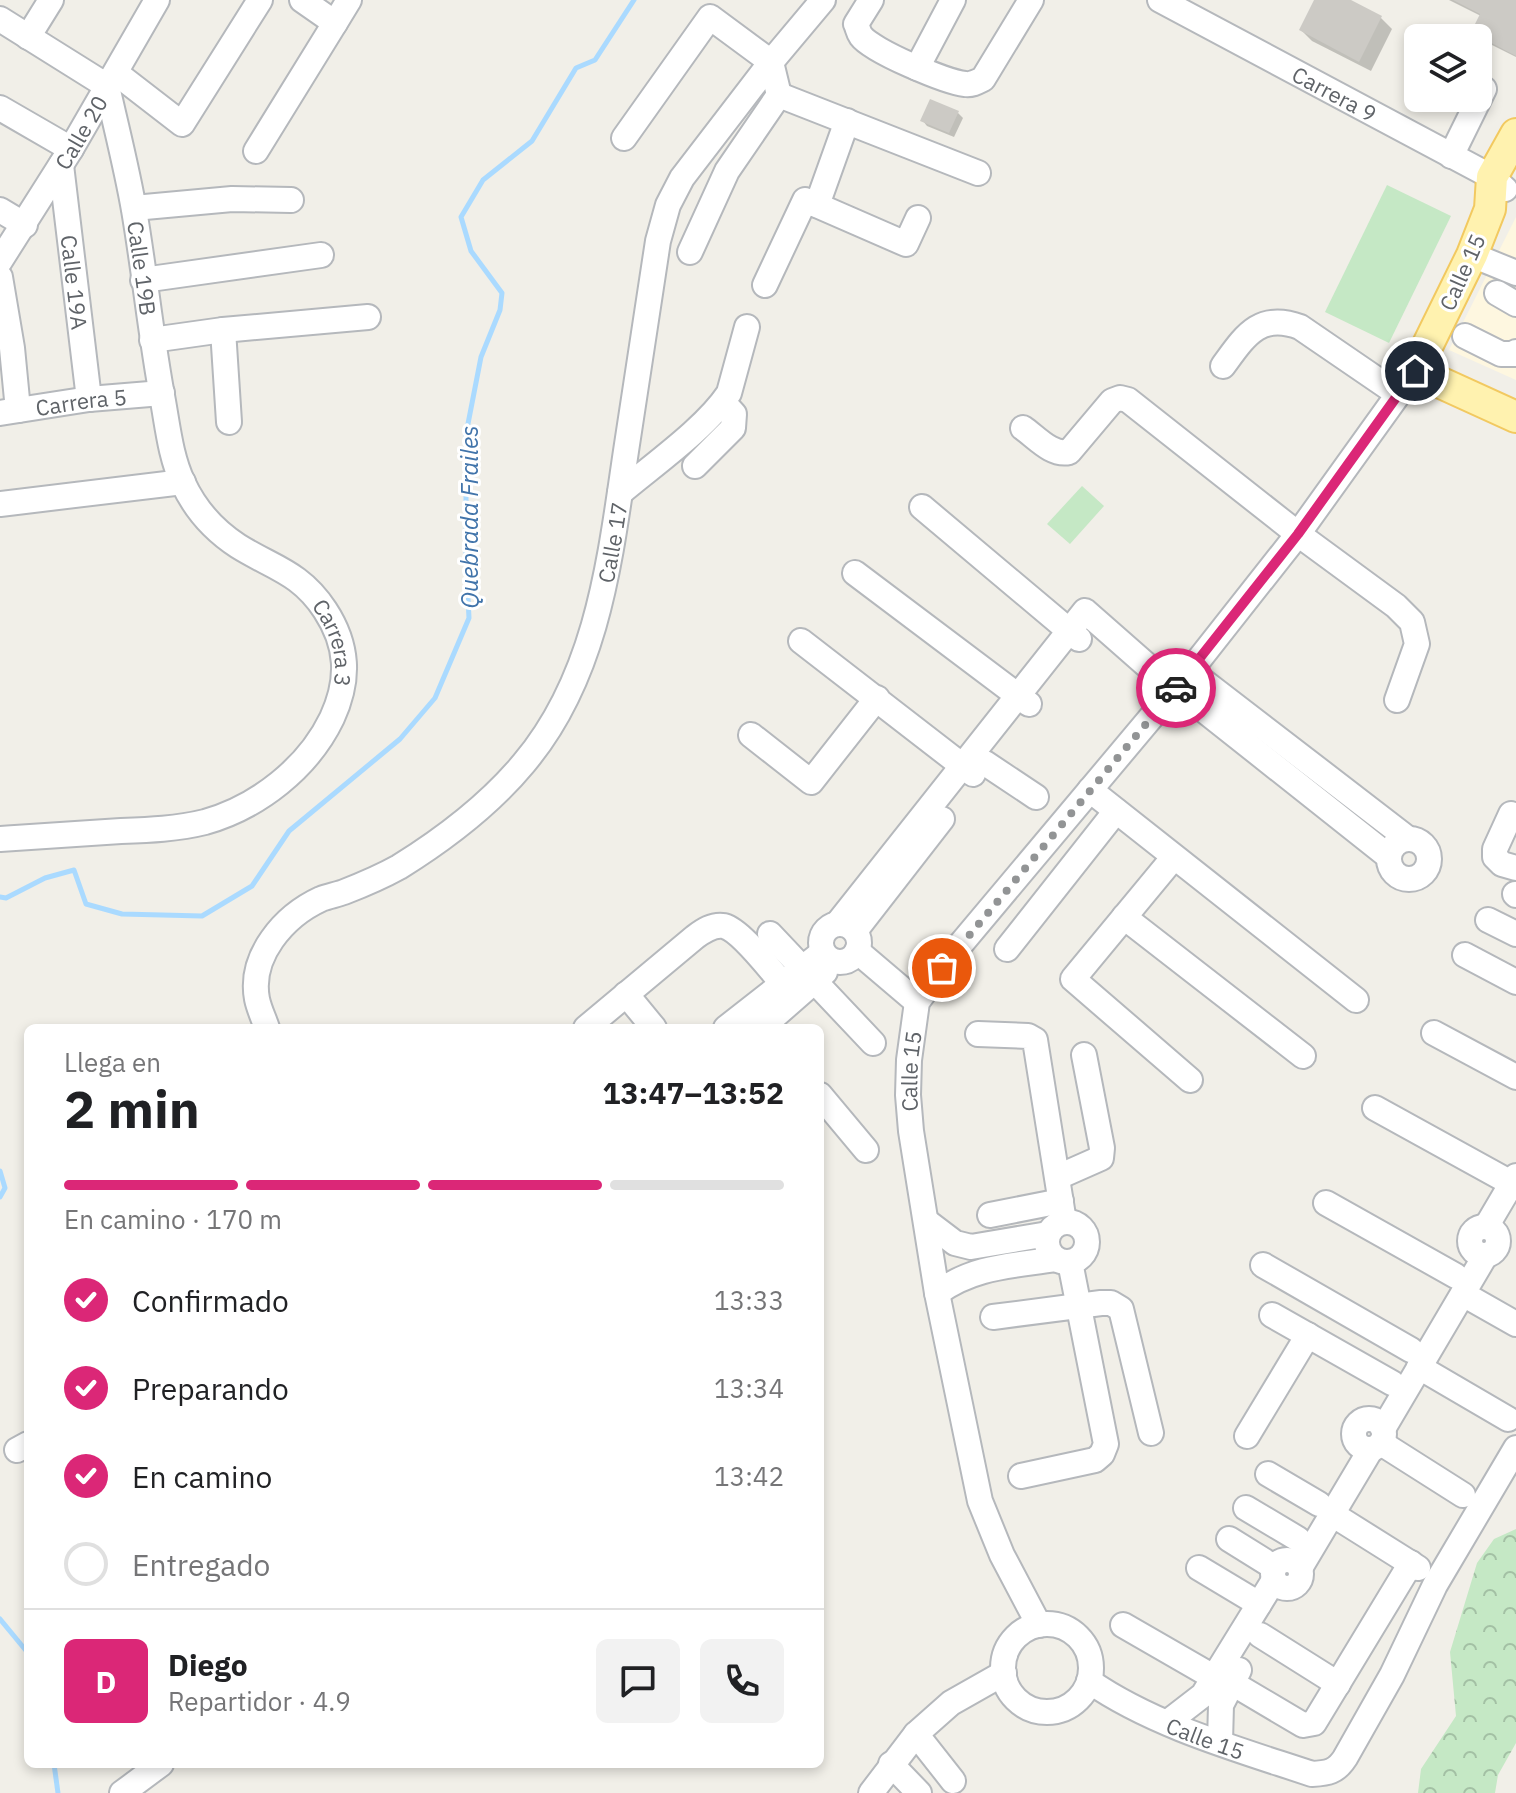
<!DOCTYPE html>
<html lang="es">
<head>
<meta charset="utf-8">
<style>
  body { margin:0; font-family:"IBM Plex Sans",sans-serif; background:#f2f2f2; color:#202124; height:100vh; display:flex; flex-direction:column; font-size:30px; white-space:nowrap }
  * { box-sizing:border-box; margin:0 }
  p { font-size:26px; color:#757577 }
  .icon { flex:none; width:44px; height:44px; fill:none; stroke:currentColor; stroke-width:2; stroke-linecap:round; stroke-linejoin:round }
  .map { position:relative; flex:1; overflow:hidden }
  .side { position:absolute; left:24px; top:1024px; width:800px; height:744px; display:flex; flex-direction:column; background:#fff; border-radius:12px; box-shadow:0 4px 12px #0003 }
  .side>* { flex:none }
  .fabs { position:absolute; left:1404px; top:24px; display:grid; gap:16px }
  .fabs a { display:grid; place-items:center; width:88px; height:88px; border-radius:12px; background:#fff; box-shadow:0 4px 12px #0003; font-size:40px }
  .pin { position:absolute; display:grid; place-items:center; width:68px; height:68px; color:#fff; margin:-34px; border:4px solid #fff; border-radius:50%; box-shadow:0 2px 8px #0007 }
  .courier { position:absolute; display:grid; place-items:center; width:80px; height:80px; margin:-40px; border:6px solid #db2777; border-radius:50%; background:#fff; color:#222; box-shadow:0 2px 10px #0007 }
  .headline em { font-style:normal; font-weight:700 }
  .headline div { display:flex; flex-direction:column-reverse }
  .headline { display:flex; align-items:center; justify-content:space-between; height:136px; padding:0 40px }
  h1 { font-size:52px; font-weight:700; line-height:60px }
  .bar { display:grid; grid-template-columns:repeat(4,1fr); gap:12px 8px; align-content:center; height:96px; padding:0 40px }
  .bar i { height:10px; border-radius:6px; background:#e0e0e0 }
  .bar .selected { background:#db2777 }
  .bar p { grid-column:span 4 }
  .line { display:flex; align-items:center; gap:20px; padding:0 40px; border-top:2px solid #e0e0e0 }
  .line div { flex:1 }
  .round { display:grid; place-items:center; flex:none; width:84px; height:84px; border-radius:12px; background:#f2f2f2 }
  ol { padding:0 40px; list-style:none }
  li { display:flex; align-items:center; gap:24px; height:88px }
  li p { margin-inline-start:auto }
  li .icon { padding:8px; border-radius:50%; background:#db2777; color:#fff; stroke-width:4 }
  li:last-child { color:#757577 }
  li i { width:44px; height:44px; border:4px solid #e0e0e0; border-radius:50% }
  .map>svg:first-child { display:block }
  .commercial { fill:#fef7e0 }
  .green { fill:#c5e8c5 }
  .forest { fill:url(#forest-crowns) }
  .shadow { fill:#0003 }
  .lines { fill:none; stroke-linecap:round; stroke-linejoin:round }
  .stream { stroke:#aadaff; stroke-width:5 }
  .building { fill:#cccac5 }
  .minor-casing { stroke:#b5b8bc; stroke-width:28 }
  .major-casing { stroke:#f2c960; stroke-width:34 }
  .minor { stroke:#fff; stroke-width:24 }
  .major { stroke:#fff2af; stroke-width:30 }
  .done { stroke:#929495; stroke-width:8; stroke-dasharray:0 14.4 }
  .route { stroke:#db2777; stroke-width:10 }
  .labels { text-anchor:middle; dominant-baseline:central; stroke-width:6; stroke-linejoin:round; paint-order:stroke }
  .street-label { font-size:22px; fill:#5f6368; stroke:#fff }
  .water-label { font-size:24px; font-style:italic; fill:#4174aa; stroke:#fff }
</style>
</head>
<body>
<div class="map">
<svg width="1516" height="1793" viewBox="0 0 1516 1793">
  <defs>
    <pattern id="forest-crowns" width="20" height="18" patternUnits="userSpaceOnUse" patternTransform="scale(2)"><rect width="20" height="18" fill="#c5e8c5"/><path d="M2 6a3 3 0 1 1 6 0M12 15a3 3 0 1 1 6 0" fill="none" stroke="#a3c0a4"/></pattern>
  </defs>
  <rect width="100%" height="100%" fill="#f1efe8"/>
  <path class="commercial" d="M1516,217V380L1449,350Z"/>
  <g class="green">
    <path d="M1387,185L1451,216L1389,343L1325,312Z"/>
    <path d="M1082,486L1104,506L1070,544L1047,524Z"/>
  </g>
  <path class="forest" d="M1516,1529V1743L1498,1775L1495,1793H1418L1421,1769L1456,1716L1450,1652L1477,1563L1494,1539Z"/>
  <g class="shadow">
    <path d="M1316,0H1347L1381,18L1392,29L1371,71L1312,41L1301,30Z"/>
    <path d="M1449,0H1516V57L1480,39L1473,32L1481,16Z"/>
    <path d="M958,113L963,118L954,137L927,126L923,121Z"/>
  </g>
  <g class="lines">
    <g class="stream">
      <path d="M0,897L6,898L45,878L74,870L86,904L122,914L202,916L252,886L289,831L400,739L435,698L469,618L466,559V434L481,357L500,310L502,293L471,251L461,217L483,180L532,141L576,68L595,60L634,0"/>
      <path d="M0,1171L5,1188L0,1197"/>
      <path d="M0,1619L28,1653"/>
      <path d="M54,1764L58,1793"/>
    </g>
  </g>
  <g class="building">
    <path d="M1314,0H1351L1382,16L1359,62L1299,30Z"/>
    <path d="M1453,0H1516V56L1471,32L1480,14Z"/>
    <path d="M930,99L959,111L949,133L920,121Z"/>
  </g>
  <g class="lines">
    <defs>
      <g id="minor">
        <path d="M871,0L856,24C858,28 858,32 861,36C872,51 946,82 965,84C972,85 977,82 983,79L1031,0"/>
        <path id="s1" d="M1160,0L1492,177L1505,189"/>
        <path id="s2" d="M0,19L107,86C116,127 127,169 134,210C145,274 151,338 163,401C168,429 171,458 183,483C195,509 215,531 238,546C273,568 300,572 325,610C348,645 350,679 332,718C308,768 258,807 205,822C177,829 149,830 121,831C80,834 40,836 0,839"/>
        <path d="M335,23L349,0"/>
        <path d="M28,37L51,0"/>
        <path d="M917,68L953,0"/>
        <path d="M116,73L182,124L260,0"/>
        <path d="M779,95L978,173"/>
        <path d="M0,108L71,149"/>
        <path d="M624,138L710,17L771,62L779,95L727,171L690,252"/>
        <path d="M256,151L335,23L302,0"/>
        <path d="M1451,156L1484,89"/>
        <path id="s3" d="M61,165L89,399"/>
        <path d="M817,205L847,121"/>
        <path d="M134,208L232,199L291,200"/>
        <path d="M0,210L25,225"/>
        <path d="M1472,255L1516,273"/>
        <path id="s4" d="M0,261L71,149L157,0"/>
        <path d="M0,277L12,348L18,410"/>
        <path d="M143,280L321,255"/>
        <path d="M765,285L805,200L906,244L918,218"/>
        <path d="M1497,293L1516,304"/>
        <path d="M223,330L229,422"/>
        <path d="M1465,336L1501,354H1515L1516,352"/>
        <path d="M152,340L223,330L368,317"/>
        <path d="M1223,366C1245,336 1259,312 1300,327L1398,394"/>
        <path id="s5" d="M0,413L89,399L162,393"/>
        <path d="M1023,428C1036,437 1052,456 1069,452L1112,401L1120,398L1128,400L1298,534L1396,606L1412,622L1417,644L1397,700"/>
        <path d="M695,466L733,428L734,414L723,402"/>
        <path d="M620,493C653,465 706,428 729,393L747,327"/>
        <path d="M0,504L183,482"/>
        <path d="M922,507L1079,639"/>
        <path d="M855,573L1029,704"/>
        <path d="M801,641L973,774"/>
        <path d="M1190,671L1407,838"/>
        <path d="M1176,688L1388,856"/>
        <path d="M751,735L811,782L877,698"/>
        <path d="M985,763L1036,797"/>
        <path d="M1090,790L1356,1000"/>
        <path d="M1511,814L1495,849V857L1502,864L1516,868"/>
        <circle cx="1409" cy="859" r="20"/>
        <path d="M1174,857L1073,979L1190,1080"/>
        <path d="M1515,894L1516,895"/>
        <path d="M1124,917L1303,1056"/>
        <path d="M1488,920L1516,934"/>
        <path d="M838,923L1085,611L1151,669"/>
        <circle cx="840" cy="943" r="19"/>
        <path d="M855,931L942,819"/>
        <path d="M770,934L873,1043"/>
        <path d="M1007,949L1116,811"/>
        <path d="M857,951L917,1002"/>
        <path d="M1465,955L1516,982"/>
        <path d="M626,994L654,1028"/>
        <path id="s6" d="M267,1028C264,1019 259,1009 257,999C249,956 284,916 321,899C328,896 336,895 344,892C362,885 381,877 399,867C444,839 490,804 524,763C598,675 610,559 626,451C637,381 647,311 658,241L668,205L682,178L771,62L823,0"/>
        <path d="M586,1028L695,937C703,931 713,924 724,926C742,931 770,970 783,984"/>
        <path d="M726,1028L823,952"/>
        <path d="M761,1028L825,972"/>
        <path d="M1434,1033L1516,1077"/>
        <path d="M978,1034L1028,1036L1035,1040L1064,1222"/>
        <path d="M820,1095L866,1150"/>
        <path d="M1375,1108L1511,1183"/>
        <path d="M1058,1177L1101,1158L1102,1148L1084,1055"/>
        <path d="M1326,1203L1456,1276"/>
        <path d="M990,1215L1061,1201"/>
        <path d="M926,1221L955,1243L971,1247L1048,1234"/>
        <circle cx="1067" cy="1242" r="20"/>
        <circle cx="1484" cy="1241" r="14"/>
        <path d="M1486,1227L1516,1176"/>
        <path d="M1263,1265L1411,1350"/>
        <path d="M937,1293C974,1266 1012,1266 1056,1259"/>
        <path d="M1463,1294L1516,1324"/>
        <path d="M1272,1315L1392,1383"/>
        <path d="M993,1317L1101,1303H1111L1121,1309L1151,1433"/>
        <path d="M1419,1367L1508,1419"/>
        <circle cx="1369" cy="1434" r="15"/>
        <path d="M1383,1429L1485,1256"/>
        <path d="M1247,1436L1308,1335"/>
        <path d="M1381,1443L1463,1495"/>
        <path d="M17,1450L28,1444"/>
        <path d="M1268,1474L1319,1504"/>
        <path d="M1021,1476L1095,1460L1102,1454L1106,1444L1070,1262"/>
        <path d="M1246,1508L1298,1539"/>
        <path d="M1332,1514L1418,1568"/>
        <path d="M1229,1539L1274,1567"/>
        <circle cx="1287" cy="1574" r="14"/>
        <path d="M1199,1568L1259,1604"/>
        <path d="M1300,1568L1371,1449"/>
        <circle cx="1047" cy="1668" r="44"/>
        <path id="s7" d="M1039,1625L1002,1555L980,1501L937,1293L911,1131L908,1095L909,1060L917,1002L955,951L1190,671L1298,534L1415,371"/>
        <path d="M1123,1625L1215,1678"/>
        <path d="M1260,1635L1338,1684"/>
        <path id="s8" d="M1089,1681C1154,1726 1237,1749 1312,1774C1328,1773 1336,1772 1345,1758L1392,1675L1435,1585L1516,1448"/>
        <path d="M1232,1683L1303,1725L1314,1723L1411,1563"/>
        <path d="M1168,1722L1203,1695L1274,1580"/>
        <path d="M916,1734L953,1781"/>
        <path d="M1220,1742L1221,1705L1239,1670"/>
        <path d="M891,1764L919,1793"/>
        <path d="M122,1793L161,1764"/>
        <path d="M871,1793L916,1734L951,1703L1004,1673"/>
      </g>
      <path id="major" d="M1516,134L1492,177L1490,209L1472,255L1415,371L1516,417"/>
    </defs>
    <use href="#minor" class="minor-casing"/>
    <use href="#major" class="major-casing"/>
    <use href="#minor" class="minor"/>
    <use href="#major" class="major"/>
  </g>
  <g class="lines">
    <path class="done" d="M942,968L1176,688"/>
    <path class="route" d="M1176,688L1298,534L1415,371"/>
  </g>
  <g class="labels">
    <g class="street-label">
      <text stroke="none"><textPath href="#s1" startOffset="198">Carrera 9</textPath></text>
      <text stroke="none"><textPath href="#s4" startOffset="152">Calle 20</textPath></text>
      <text stroke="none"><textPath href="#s2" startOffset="312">Calle 19B</textPath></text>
      <text transform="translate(1462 272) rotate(-66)">Calle 15</text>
      <text stroke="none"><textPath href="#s3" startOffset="118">Calle 19A</textPath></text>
      <text stroke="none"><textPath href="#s5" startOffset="82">Carrera 5</textPath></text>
      <text stroke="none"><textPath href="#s6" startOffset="646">Calle 17</textPath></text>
      <text stroke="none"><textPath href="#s2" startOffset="760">Carrera 3</textPath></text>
      <text stroke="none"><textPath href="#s7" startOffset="574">Calle 15</textPath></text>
      <text stroke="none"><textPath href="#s8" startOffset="130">Calle 15</textPath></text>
    </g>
    <g class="water-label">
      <text transform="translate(469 517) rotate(-90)">Quebrada Frailes</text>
    </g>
  </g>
</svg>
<div class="fabs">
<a><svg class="icon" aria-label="layers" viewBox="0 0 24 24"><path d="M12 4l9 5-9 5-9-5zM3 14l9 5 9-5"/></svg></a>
</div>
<div class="pin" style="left:942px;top:968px;background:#ea580c"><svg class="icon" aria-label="bag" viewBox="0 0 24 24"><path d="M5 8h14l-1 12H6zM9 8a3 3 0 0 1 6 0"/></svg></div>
<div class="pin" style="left:1415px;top:371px;background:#1f2937"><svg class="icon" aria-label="home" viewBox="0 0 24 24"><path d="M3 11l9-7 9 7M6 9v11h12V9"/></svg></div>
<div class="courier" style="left:1176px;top:688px"><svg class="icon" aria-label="car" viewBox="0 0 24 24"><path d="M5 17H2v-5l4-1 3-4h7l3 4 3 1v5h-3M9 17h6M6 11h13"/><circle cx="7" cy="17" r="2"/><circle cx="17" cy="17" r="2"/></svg></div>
<section class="side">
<div class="headline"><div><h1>2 min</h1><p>Llega en</p></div><em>13:47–13:52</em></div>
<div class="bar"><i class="selected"></i><i class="selected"></i><i class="selected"></i><i></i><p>En camino · 170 m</p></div>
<ol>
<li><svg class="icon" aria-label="check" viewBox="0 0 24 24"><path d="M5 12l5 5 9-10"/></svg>Confirmado<p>13:33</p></li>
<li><svg class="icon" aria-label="check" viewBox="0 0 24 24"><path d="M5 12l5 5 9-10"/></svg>Preparando<p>13:34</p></li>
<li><svg class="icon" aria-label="check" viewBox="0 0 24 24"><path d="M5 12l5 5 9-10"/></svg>En camino<p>13:42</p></li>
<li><i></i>Entregado</li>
</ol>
<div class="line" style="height:144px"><b class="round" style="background:#db2777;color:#fff">D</b><div><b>Diego</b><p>Repartidor · 4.9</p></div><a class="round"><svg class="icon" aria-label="chat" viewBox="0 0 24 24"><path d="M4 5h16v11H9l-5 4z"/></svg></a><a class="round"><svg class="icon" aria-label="phone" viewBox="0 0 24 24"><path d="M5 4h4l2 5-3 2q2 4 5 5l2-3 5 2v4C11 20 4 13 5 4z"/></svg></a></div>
</section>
</div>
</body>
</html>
